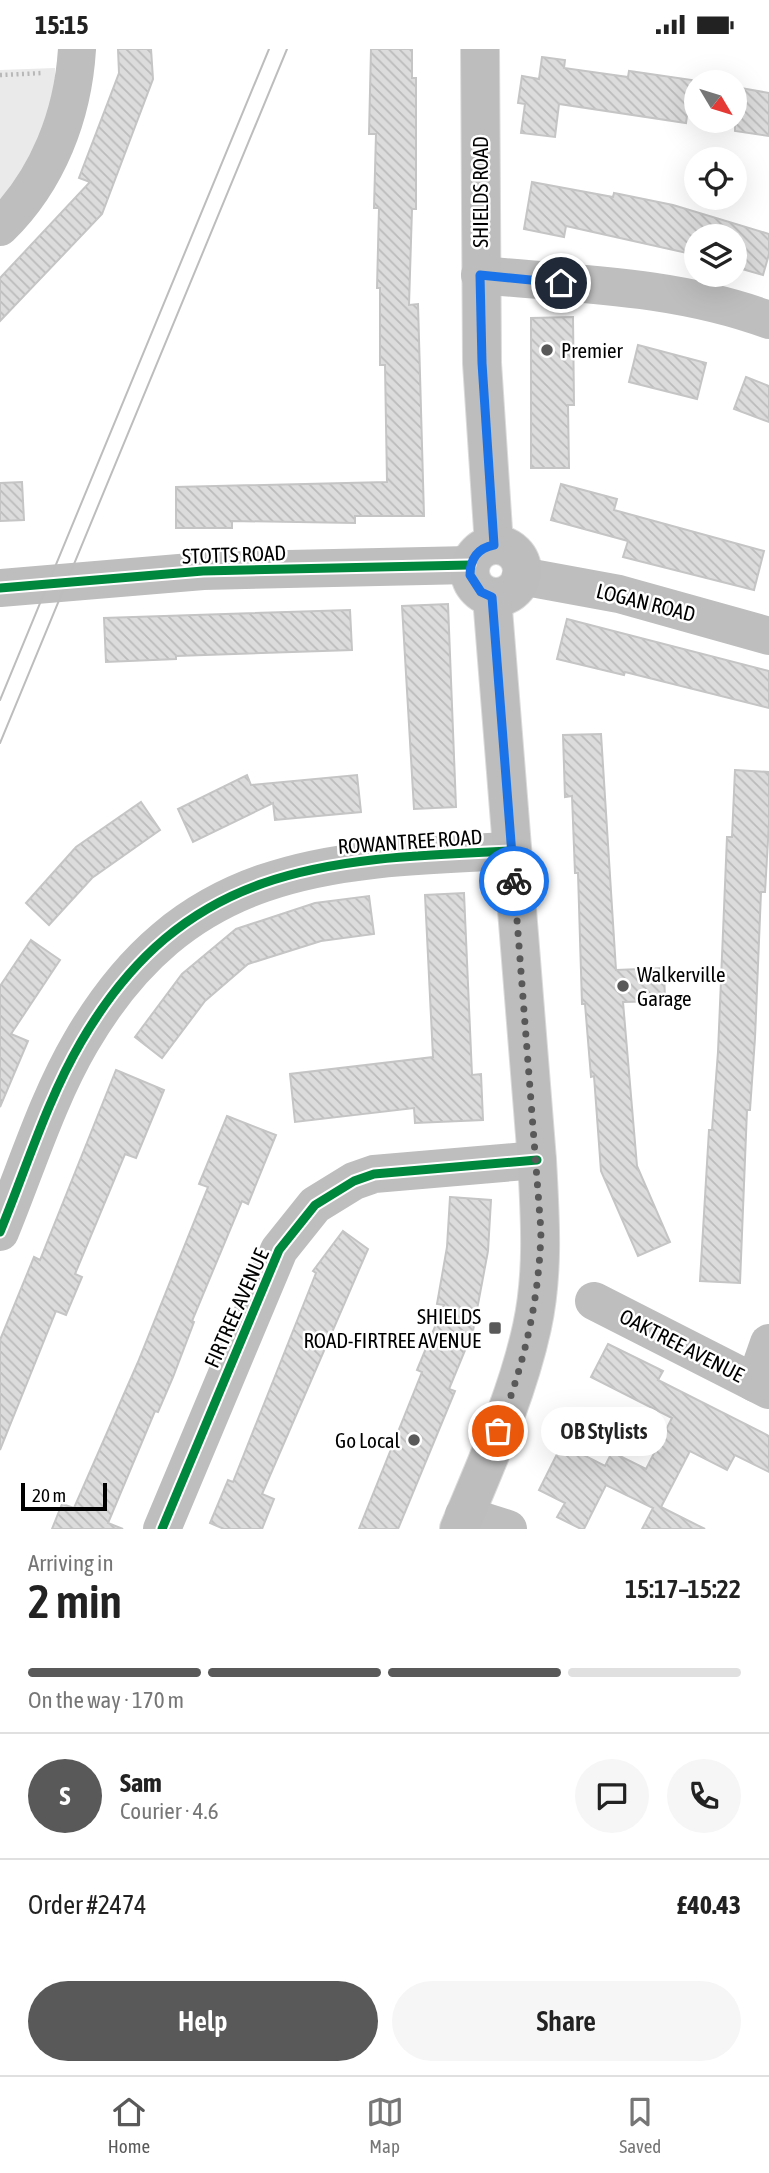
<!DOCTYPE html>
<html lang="en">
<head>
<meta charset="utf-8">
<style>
  body { margin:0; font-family:"Asap Condensed",sans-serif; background:#f6f6f6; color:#222; height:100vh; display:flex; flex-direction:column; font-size:26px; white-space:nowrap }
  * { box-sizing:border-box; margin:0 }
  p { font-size:23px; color:#767676 }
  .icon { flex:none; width:38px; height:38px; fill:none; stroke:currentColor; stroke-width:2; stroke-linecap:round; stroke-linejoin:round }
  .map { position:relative; height:1480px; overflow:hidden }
  .side { display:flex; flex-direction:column; background:#fff; flex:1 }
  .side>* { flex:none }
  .needle { width:46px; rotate:128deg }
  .fabs { position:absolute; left:684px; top:21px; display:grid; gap:14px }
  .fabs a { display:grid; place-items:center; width:63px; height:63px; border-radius:50%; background:#fff; box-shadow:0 7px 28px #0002; font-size:35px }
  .scale { position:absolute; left:21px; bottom:18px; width:86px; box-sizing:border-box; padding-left:7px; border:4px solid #000; border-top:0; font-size:19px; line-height:24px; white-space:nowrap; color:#000; -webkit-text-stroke:5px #fff; paint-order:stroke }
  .pin { position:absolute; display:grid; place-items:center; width:60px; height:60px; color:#fff; margin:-30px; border:4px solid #fff; border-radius:50%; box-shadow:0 2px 7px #0007 }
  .courier { position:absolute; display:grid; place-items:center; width:70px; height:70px; margin:-35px; border:5px solid #1a73e8; border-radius:50%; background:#fff; color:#222; box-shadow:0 2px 9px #0007 }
  .bubble { position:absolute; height:49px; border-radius:24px; background:#fff; box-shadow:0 7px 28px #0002; font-size:23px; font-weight:600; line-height:49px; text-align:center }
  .overview em { font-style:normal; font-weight:600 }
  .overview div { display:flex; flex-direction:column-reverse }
  .overview { display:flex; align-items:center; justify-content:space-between; height:119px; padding:0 28px }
  h1 { font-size:46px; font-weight:600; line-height:52px }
  .bar { display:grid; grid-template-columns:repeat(4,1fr); gap:10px 7px; align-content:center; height:84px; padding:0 28px }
  .bar i { height:9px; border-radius:5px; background:#e0e0e0 }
  .bar .selected { background:#595959 }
  .bar p { grid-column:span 4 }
  .line { display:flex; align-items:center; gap:18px; padding:0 28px; border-top:2px solid #e0e0e0 }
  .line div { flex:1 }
  .round { display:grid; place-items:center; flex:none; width:74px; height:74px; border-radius:37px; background:#f6f6f6 }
  .action { display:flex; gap:14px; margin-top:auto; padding:14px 28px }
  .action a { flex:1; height:80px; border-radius:42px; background:#595959; color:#fff; font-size:28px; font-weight:600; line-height:80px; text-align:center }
  .action a+a { background:#f6f6f6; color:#222 }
  .status { display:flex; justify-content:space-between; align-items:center; height:49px; padding:0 35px; background:#fff; direction:ltr }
  .status svg { height:19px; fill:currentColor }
  .dock { display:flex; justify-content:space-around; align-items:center; height:98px; border-top:2px solid #e0e0e0; background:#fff; font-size:19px; color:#767676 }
  .dock a { display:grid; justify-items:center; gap:4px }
  .dock .selected { color:#595959 }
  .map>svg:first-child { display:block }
  .grass { fill:#eaeaea }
  .building { fill:url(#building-back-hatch); stroke:#c5c5c5; stroke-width:2 }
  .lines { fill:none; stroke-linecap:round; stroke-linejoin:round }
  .major-casing { stroke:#dbdbdb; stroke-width:40 }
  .path { stroke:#b8b8b8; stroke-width:4.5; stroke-dasharray:2 3.5; stroke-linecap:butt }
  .minor { stroke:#bebebe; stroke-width:38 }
  .major { stroke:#bdbdbd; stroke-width:38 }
  .tram { stroke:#bdbdbd; stroke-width:2 }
  .cycleway-casing { stroke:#fff; stroke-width:13 }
  .cycleway { stroke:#00873e; stroke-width:9 }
  .done { stroke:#595959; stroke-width:7; stroke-dasharray:0 12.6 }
  .route { stroke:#1a73e8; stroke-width:9 }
  .poi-dot { fill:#595959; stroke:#fff; stroke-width:2.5 }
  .labels { text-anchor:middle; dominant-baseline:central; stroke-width:5; stroke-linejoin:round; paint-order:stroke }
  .street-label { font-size:21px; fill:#000; stroke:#fff }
  .poi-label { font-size:21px; fill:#000; stroke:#fff; text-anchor:start }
</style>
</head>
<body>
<div class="status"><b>15:15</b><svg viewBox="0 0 49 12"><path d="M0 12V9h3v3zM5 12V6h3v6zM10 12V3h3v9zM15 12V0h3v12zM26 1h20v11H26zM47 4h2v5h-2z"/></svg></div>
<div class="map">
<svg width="769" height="1480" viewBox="0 0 769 1480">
  <defs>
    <pattern id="building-back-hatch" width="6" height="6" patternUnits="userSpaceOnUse" patternTransform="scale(1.75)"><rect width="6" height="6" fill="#dcdcdc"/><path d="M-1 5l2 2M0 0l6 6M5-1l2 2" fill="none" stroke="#bbb"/></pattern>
  </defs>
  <rect width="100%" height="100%" fill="#fff"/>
  <path class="grass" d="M55,19C56,69 32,117 0,154V21Z"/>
  <g class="building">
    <path d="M118,0H151L153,30L102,165L0,272V229L90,133L79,129L119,24Z"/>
    <path d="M371,0H412V29H416V160H412L409,256L418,255L424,467H355V474L232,472V479H176V438L387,433L385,316H380V239H377L379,159H374L376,85H369Z"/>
    <path d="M542,8L565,11L564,19L628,28L629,22L692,31L686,74L559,55L555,88L521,84L525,55L518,54L522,27L539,30Z"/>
    <path d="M735,38L769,44V87L735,82Z"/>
    <path d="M532,133L613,148L614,144L673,156L769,185V205L763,226L735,218V187H696V206L566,177L564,188L524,180Z"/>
    <path d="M573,268L574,356H568L569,419H531V269Z"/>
    <path d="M638,296L706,314L697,350L629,333Z"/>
    <path d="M746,328L769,337V373L734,360Z"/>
    <path d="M22,433L24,471L0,472V434Z"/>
    <path d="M561,435L617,450L614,461L764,502L754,541L623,508L628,492L551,471Z"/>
    <path d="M448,555L456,758L414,760L402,557Z"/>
    <path d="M350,561L352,601L176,607V610L106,613L104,569Z"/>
    <path d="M567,570L769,622V659L625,623L624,626L557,610Z"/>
    <path d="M601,685L616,921L664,919L665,952L623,953L637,1117L670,1193L638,1207L601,1122L594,1027L591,1028L585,955H582L578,824H575L572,747L565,748L563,686Z"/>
    <path d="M735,721L769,723V774L765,843H761L755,989L750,1061H747L740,1234L700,1232L709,1081H712L718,1003L727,788H732Z"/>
    <path d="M247,726L251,736L357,726L361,763L275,771L273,754L193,793L178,760Z"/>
    <path d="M141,753L160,781L92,829L49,876L26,854L76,798Z"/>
    <path d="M464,844L472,1026L481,1025L483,1071L415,1074L414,1059L295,1073L290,1025L433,1008L425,846Z"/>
    <path d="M369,847L374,885L321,892L248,915L205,952L162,1009L135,988L182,925L236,880L315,854Z"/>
    <path d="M31,891L60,911L11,985L28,992L0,1058V937Z"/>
    <path d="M116,1021L164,1041L136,1109L125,1105L75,1225L82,1228L66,1266L56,1262L0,1401V1291L34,1208L40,1211Z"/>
    <path d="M227,1067L276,1086L248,1155L242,1152L192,1272L194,1273L173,1328L158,1363L155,1362L108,1474L123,1480H52L62,1455L74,1459L138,1313L208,1138L199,1135Z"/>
    <path d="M450,1148L491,1151L488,1202L473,1282L449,1340L455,1342L398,1480H359L422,1323L417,1321L444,1256L437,1255L447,1198Z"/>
    <path d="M343,1182L368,1200L262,1445L274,1450L262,1480H224L210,1474L228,1431L233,1433L316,1224L313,1222Z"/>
    <path d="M608,1295L663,1322L658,1331L769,1387V1423L735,1406L727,1421L690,1402L661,1458L705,1480H642L653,1459L606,1436L584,1480H581L557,1468L565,1454L539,1441L562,1395L605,1417L612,1403L646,1420L672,1369L591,1328Z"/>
  </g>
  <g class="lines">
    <defs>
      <g id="major">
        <path d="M480,0L482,314L494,496"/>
        <circle cx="496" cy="522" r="26"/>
        <path d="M459,1480C486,1415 517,1347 532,1278C544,1223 540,1167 537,1111L492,548"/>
      </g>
    </defs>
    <use href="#major" class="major-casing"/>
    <path class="path" d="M0,26L43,24"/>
    <g class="minor">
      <path d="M0,178C48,131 73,66 77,0"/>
      <path d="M480,226C577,235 677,237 769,271"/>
      <path d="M521,527L619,545L769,587"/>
      <path d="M0,539L203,522L470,516"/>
      <path d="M0,1183C26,1120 47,1051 81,993C185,814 326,810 511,802"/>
      <path d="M594,1252L769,1341"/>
      <path d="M755,1334L769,1294"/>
      <path d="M464,1466L508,1480"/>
      <path d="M162,1480L279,1201L315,1156L354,1132L374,1125L537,1111"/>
    </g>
    <use href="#major" class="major"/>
    <g class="tram">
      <path d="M0,651L269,0"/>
      <path d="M0,694L287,0"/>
    </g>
    <defs>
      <g id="cycleway">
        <path d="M0,539L203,522L470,516"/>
        <path d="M0,1183C26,1120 47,1051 81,993C185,814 326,810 511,802"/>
        <path d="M162,1480L279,1201L315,1156L354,1132L374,1125L537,1111"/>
      </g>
    </defs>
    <use href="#cycleway" class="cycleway-casing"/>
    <use href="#cycleway" class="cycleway"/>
  </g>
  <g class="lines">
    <path class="done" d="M498,1382C524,1316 539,1253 541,1182L514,832"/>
    <path class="route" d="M514,832L492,548L481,543L470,526C470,510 478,499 494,496L482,314L480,226L561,234"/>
  </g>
  <g class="poi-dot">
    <circle cx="547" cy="301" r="7"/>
    <circle cx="623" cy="937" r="7"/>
    <rect x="488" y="1272" width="14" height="14" rx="3.5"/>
    <circle cx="414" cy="1391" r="7"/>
  </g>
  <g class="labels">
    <g class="street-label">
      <text transform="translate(480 143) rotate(-90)">SHIELDS ROAD</text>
      <text transform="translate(234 505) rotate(-2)">STOTTS ROAD</text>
      <text transform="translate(646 553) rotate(14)">LOGAN ROAD</text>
      <text transform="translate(410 792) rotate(-4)">ROWANTREE ROAD</text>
      <text transform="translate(236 1259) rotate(-66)">FIRTREE AVENUE</text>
      <text transform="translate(682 1296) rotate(27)">OAKTREE AVENUE</text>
    </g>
    <g class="poi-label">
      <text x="561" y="301">Premier</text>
      <text x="637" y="925">Walkerville<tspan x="637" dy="24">Garage</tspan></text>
      <text x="481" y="1267" text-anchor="end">SHIELDS<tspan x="481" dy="24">ROAD-FIRTREE AVENUE</tspan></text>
      <text x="400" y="1391" text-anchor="end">Go Local</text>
    </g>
  </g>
</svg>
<div class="fabs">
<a><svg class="needle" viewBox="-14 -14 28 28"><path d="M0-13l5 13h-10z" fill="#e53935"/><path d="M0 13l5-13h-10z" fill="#767676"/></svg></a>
<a><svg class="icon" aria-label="locate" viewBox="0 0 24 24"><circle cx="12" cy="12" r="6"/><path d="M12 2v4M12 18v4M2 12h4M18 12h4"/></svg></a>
<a><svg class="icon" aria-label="layers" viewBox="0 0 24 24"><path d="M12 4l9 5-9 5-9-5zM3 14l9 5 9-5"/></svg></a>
</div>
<div class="scale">20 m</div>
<div class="pin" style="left:498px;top:1382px;background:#ea580c"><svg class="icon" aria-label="bag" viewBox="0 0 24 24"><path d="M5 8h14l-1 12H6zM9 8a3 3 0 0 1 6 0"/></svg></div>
<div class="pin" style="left:561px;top:234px;background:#1f2937"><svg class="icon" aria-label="home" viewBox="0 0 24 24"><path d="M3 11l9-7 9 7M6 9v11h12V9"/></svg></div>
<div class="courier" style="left:514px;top:832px"><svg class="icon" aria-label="bike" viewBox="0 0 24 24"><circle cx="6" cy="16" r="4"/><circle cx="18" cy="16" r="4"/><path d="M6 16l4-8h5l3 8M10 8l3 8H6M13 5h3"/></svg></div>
<div class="bubble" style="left:541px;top:1358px;width:126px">OB Stylists</div>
</div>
<section class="side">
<div class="overview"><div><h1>2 min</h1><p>Arriving in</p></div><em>15:17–15:22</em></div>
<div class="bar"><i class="selected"></i><i class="selected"></i><i class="selected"></i><i></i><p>On the way · 170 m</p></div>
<div class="line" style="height:126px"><b class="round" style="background:#595959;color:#fff">S</b><div><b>Sam</b><p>Courier · 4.6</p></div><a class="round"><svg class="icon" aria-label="chat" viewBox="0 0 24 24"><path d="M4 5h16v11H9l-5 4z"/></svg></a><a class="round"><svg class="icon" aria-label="phone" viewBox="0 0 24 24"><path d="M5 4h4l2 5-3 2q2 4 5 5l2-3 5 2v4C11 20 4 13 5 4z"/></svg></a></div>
<div class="line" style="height:91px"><div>Order #2474</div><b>£40.43</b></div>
<div class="action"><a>Help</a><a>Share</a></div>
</section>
<nav class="dock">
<a class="selected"><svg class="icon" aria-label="home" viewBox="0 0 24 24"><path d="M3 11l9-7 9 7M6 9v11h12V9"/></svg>Home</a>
<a><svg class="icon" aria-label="map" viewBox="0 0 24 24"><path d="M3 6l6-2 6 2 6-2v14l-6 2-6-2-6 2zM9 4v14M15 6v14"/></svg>Map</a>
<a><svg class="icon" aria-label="saved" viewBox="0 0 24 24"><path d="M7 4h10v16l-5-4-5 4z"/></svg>Saved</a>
</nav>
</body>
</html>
